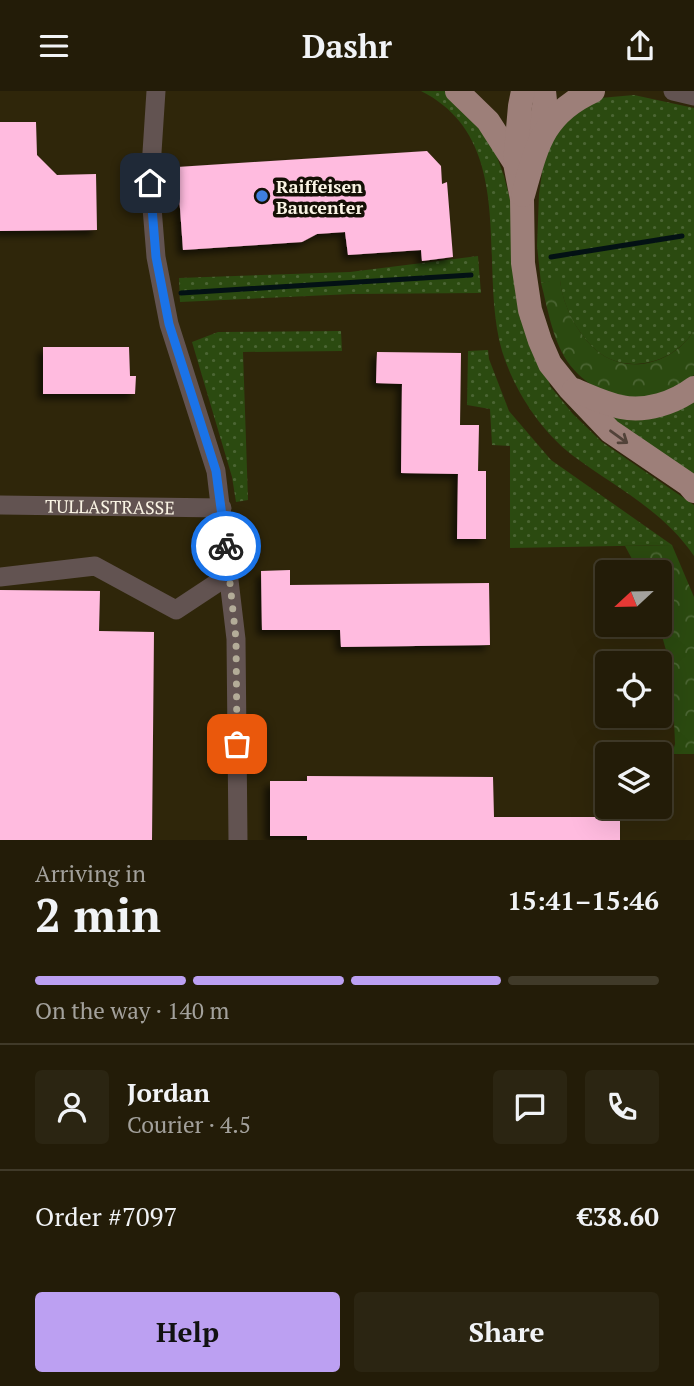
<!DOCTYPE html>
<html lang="en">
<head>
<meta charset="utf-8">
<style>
  body { margin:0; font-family:"PT Serif",serif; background:#2b2512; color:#f1f3f6; height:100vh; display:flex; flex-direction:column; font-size:26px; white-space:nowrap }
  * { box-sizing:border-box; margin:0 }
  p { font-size:23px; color:#a3a19c }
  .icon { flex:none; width:38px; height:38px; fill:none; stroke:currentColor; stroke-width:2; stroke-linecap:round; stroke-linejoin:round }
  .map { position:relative; height:749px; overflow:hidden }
  .sheet { display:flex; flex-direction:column; background:#231c08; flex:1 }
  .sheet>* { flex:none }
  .needle { width:46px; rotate:248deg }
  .buttons { position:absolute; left:595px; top:469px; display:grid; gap:14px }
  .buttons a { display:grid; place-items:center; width:77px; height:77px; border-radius:7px; background:#231c08; box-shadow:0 7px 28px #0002,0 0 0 2px #403a29; font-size:35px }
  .pin { position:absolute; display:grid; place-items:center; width:60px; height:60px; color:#fff; margin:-30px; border-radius:14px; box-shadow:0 4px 10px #0006 }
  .courier { position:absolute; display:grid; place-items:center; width:70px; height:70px; margin:-35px; border:5px solid #1a73e8; border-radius:50%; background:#fff; color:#222; box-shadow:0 2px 9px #0007 }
  .headline em { font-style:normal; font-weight:700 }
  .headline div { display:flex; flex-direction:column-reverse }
  .headline { display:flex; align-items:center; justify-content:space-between; height:119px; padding:0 35px }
  h1 { font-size:46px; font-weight:700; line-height:52px }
  .bar { display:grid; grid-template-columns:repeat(4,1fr); gap:10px 7px; align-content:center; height:84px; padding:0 35px }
  .bar i { height:9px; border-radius:5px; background:#403a29 }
  .bar .active { background:#bca0f2 }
  .bar p { grid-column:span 4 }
  .line { display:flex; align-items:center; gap:18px; padding:0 35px; border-top:2px solid #403a29 }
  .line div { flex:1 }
  .round { display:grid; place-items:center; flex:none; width:74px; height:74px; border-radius:7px; background:#2b2512 }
  .action { display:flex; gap:14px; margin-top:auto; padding:14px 35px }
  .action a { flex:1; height:80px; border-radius:7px; background:#bca0f2; color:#111; font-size:28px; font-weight:700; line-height:80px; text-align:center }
  .action a+a { background:#2b2512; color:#f1f3f6 }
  header { display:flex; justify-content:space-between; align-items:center; height:91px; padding:0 35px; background:#231c08; font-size:32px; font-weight:700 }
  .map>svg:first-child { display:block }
  .grass { fill:url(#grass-dots) }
  .forest { fill:url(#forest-crowns) }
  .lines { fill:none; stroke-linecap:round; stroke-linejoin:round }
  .stream { stroke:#031114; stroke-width:5 }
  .building { fill:#ffbbdf; filter:url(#shadow) }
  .minor { stroke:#625351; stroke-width:19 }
  .major { stroke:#9d7f79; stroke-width:24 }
  .oneway { stroke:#524239 }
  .done { stroke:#b3ac98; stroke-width:7; stroke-dasharray:0 12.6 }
  .route { stroke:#1a73e8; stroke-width:9 }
  .shop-dot { fill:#3f7fe0; stroke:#141005; stroke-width:2.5 }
  .labels { text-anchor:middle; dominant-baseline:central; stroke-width:7; stroke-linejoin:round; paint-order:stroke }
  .poi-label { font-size:18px; font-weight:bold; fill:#faf4e4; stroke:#141005; text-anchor:start }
  .street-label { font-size:18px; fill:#faf4e4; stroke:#141005 }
</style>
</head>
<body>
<header><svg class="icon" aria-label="menu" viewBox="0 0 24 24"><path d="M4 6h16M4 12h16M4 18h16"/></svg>Dashr<svg class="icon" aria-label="share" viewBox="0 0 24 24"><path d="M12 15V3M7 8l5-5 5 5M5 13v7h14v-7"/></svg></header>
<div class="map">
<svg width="694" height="749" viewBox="0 0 694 749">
  <defs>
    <pattern id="grass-dots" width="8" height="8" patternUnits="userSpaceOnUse" patternTransform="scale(1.75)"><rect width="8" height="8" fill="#2b4a10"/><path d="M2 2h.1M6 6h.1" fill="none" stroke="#4b6533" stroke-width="1.8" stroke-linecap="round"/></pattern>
    <pattern id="forest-crowns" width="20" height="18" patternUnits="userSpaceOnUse" patternTransform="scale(1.75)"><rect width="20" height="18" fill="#2b4a10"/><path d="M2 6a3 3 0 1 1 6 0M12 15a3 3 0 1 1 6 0" fill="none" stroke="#4b6533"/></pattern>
    <filter id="shadow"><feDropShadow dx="-5" dy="5" stdDeviation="3.5" flood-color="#0009"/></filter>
  </defs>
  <rect width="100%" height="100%" fill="#2f260a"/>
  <g class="grass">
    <path d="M421,0H445L458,11L492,52L504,85L511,112L550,295L573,323L602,351L694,414V465C664,420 615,396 572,364C540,339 514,299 502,260C477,174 520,50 421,0Z"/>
    <path d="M634,4L694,17V239C678,267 640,281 610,268C583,256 562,216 560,189L541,192L537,155L539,103L545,61L558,36L600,7Z"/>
    <path d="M478,165L481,202L352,203L180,211L179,187L350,181Z"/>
    <path d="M341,240L342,260L243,261L248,409L236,411L232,386L192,251L218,241Z"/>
    <path d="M488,259L489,268L509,320L551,369L672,454L510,457V355L492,354L490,318L467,314L468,260Z"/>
    <path d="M694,304V389L606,328Z"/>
  </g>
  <g class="forest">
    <path d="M560,188C562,216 583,256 610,268C640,282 678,267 694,239V284C658,323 596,312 567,270C552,247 548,218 541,192Z"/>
    <path d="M672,454L694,506V663H672L675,653L672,581L659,534L660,481H639L625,455Z"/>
  </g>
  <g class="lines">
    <g class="stream">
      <path d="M551,166L682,145"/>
      <path d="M181,202L471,184"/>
    </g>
  </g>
  <g class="building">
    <path d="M0,31H36L37,64L57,84L96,83L97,139L0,140Z"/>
    <path d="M427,60L441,75L442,93L447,91L453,166L422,170L421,159L348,164L345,141L317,143L302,151L183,159L177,76Z"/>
    <path d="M43,256H129L130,285H136L135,303H43Z"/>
    <path d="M377,261L461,262L460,334H479L478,380H486V448H457L458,383L401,382L402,293L376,292Z"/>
    <path d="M290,479V494L489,492L490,554L341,556L340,539H262L261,480Z"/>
    <path d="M0,499L100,500L99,540L154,541L152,749H0Z"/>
    <path d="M307,685L493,686L494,726H620V749H307V745H270V690H307Z"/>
  </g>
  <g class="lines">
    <g class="minor">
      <path d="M156,0L150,92L156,166L169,233L216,380L236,548L238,749"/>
      <path d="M673,0L694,5"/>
      <path id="s1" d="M0,414L222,417"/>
      <path d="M0,486L95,475L176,519L229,484"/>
    </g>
    <g class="major">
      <path d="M457,0L488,30L515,72L522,108L523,172L530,219L540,250L550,273L570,298L610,340L688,393L694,400"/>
      <path d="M539,44L545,10L544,0"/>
      <path d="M515,72L520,15L523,0"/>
      <path d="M523,104C537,54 543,23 593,0"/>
      <path d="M574,299C589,305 605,313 621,316C646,321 674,312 694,297"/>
    </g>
  </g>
  <defs><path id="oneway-shaft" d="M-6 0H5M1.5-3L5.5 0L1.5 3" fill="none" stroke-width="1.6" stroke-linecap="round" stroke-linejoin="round" transform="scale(1.75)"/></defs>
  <use class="oneway" href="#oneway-shaft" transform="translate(619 346) rotate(36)"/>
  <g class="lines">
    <path class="done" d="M226,455L236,548L237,653"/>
    <path class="route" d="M150,92L156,166L169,233L216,380L226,455"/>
  </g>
  <circle class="shop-dot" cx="262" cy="105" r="7"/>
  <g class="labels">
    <g class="poi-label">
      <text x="276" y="95">Raiffeisen<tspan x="276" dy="21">Baucenter</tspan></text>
    </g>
    <g class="street-label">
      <text stroke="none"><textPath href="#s1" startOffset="110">TULLASTRASSE</textPath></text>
    </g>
  </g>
</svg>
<div class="buttons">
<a><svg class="needle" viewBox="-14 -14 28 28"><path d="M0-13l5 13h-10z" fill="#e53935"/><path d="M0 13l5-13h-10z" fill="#a3a19c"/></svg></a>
<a><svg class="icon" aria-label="locate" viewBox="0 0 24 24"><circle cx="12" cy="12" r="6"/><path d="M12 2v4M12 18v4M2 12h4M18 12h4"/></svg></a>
<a><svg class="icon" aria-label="layers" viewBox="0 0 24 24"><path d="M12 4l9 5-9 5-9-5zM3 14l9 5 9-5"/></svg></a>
</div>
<div class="pin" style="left:237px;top:653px;background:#ea580c"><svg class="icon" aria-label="bag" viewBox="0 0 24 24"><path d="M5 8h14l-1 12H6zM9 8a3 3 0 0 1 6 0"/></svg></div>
<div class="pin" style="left:150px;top:92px;background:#1f2937"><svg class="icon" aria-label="home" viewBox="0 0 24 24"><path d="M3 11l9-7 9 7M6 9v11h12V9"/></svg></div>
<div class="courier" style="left:226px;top:455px"><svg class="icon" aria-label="bike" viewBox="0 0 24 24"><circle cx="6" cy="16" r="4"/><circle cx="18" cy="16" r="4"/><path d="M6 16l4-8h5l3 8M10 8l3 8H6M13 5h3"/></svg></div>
</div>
<section class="sheet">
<div class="headline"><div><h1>2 min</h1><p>Arriving in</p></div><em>15:41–15:46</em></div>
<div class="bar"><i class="active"></i><i class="active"></i><i class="active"></i><i></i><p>On the way · 140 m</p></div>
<div class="line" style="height:126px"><a class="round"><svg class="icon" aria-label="person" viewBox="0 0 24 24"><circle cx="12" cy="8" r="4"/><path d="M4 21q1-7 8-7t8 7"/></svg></a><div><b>Jordan</b><p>Courier · 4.5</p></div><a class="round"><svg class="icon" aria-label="chat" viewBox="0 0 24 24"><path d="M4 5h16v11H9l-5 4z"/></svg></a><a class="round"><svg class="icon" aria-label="phone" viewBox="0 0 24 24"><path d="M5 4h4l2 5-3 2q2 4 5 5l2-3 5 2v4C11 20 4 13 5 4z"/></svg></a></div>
<div class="line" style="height:91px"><div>Order #7097</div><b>€38.60</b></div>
<div class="action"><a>Help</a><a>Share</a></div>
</section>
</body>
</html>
